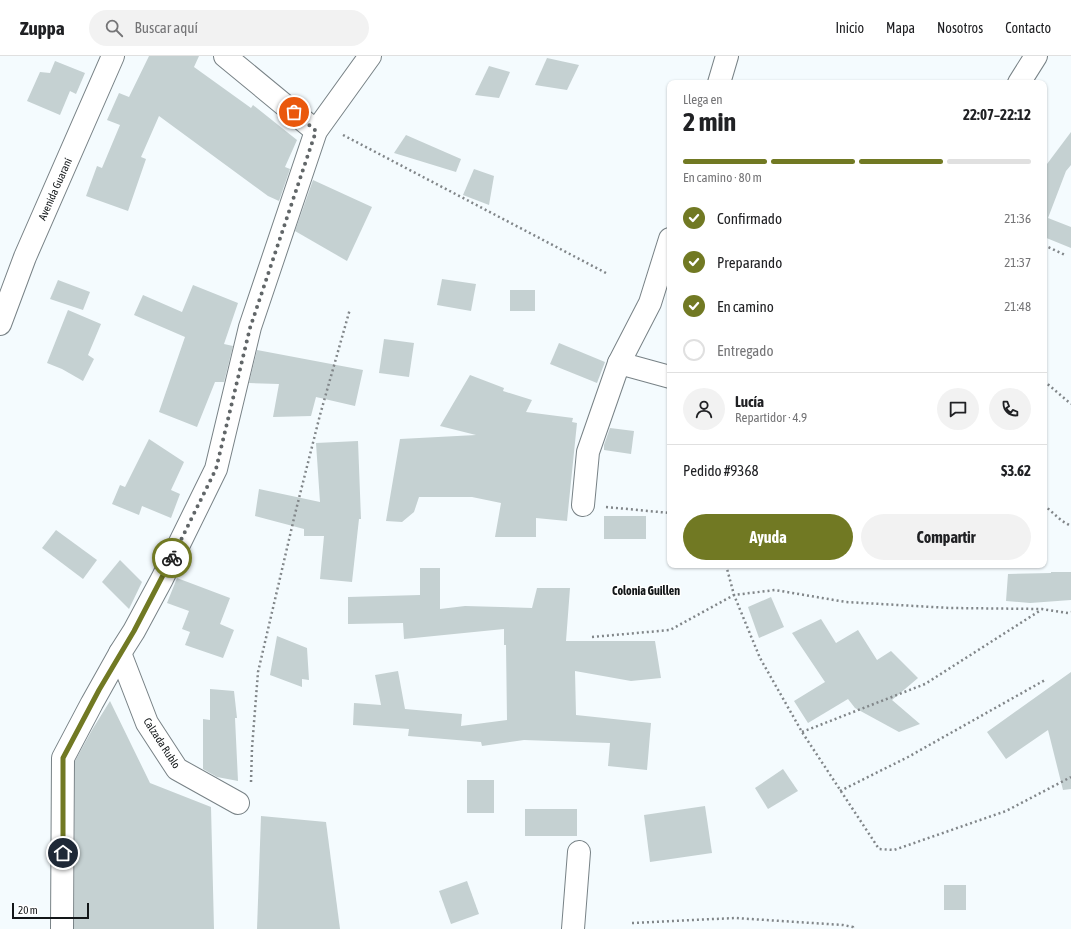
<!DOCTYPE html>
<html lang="es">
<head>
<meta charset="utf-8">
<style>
  body { margin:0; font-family:"Asap Condensed",sans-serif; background:#f2f2f2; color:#202124; height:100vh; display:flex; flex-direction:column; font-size:15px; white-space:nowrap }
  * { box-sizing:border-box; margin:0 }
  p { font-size:13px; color:#757577 }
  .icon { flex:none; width:22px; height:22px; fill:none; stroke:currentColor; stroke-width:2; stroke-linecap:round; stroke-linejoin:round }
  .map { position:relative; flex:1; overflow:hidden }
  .drawer { position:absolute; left:667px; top:24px; width:380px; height:488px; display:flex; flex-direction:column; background:#fff; border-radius:8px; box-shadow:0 1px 3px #0004 }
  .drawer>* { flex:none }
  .scale { position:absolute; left:12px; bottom:10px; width:77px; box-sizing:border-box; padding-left:4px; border:2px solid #121618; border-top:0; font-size:11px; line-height:14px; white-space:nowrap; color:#121618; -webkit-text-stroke:3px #fff; paint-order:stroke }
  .pin { position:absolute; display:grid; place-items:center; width:34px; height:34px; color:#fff; margin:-17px; border:2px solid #fff; border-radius:50%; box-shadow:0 1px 4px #0007 }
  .courier { position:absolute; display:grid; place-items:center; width:40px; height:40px; margin:-20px; border:3px solid #717923; border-radius:50%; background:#fff; color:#222; box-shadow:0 1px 5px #0007 }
  .head em { font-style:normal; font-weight:700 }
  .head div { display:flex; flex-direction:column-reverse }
  .head { display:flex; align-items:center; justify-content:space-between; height:68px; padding:0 16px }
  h1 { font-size:26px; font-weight:700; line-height:30px }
  .bar { display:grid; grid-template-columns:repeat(4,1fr); gap:6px 4px; align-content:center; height:48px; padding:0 16px }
  .bar i { height:5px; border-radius:3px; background:#e0e0e0 }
  .bar .on { background:#717923 }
  .bar p { grid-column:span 4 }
  .line { display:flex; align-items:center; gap:10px; padding:0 16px; border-top:1px solid #e0e0e0 }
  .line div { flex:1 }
  .round { display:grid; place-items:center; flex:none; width:42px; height:42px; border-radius:21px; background:#f2f2f2 }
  ol { padding:0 16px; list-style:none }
  li { display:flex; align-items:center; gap:12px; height:44px }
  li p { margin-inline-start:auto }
  li .icon { padding:4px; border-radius:50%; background:#717923; color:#fff; stroke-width:4 }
  li:last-child { color:#757577 }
  li i { width:22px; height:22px; border:2px solid #e0e0e0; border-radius:50% }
  .button { display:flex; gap:8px; margin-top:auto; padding:8px 16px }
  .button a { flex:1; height:46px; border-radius:24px; background:#717923; color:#fff; font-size:16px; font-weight:700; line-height:46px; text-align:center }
  .button a+a { background:#f2f2f2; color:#202124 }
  header { display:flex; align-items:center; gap:24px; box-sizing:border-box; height:56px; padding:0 20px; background:#fff; border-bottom:1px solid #e0e0e0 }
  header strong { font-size:19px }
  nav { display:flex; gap:22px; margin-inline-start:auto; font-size:14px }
  .search { width:280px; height:36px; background:#f2f2f2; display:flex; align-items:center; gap:10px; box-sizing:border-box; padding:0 14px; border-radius:22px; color:#757577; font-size:15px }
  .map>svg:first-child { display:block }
  .building { fill:#c5d1d2 }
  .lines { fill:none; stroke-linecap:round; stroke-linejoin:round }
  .street-casing { stroke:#788286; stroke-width:24 }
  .path { stroke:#818689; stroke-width:2.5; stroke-dasharray:2 3; stroke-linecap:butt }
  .street { stroke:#fff; stroke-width:22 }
  .done { stroke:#616668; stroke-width:4; stroke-dasharray:0 7.2 }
  .route { stroke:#717923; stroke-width:5 }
  .labels { text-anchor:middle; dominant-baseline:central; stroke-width:3; stroke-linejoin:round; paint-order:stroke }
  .street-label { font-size:11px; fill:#121618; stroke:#fff }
  .neighbourhood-label { font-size:12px; font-weight:bold; fill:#121618; stroke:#fff }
</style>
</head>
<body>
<header>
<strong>Zuppa</strong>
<div class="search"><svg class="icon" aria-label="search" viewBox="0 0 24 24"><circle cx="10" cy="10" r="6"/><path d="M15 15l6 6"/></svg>Buscar aquí</div>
<nav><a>Inicio</a><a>Mapa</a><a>Nosotros</a><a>Contacto</a></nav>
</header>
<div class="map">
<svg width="1071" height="873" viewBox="0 0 1071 873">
  <rect width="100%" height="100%" fill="#f4fbfe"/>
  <g class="building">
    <path d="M149,0H199L194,11L251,52L253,49L297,84L285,111L290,113L279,145L268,140L159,60L141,101L146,103L128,155L86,140L97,110L102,112L120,69L107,64L119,37L129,41Z"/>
    <path d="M547,2L579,9L567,34L535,29Z"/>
    <path d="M55,5L85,17L76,38L70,35L60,59L27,45L40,16L50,17Z"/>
    <path d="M489,10L510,16L499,42L475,39Z"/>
    <path d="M1071,76V109L1066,115L1048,162L1071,171V192L1044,181V112Z"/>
    <path d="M406,79L461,103L456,116L394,97Z"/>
    <path d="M474,113L494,120L489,149L463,139Z"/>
    <path d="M313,124L372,151L347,205L295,175Z"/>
    <path d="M442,223L476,228L471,255L437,249Z"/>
    <path d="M58,224L90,236L83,254L50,243Z"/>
    <path d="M193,229L238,247L224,288L233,290L224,326H215L197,371L159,356L185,281L134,259L143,239L182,256Z"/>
    <rect x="510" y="234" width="25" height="21"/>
    <path d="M68,254L101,268L88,299L94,303L83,325L62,313L47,307Z"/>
    <path d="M384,283L414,287L409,321L379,317Z"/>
    <path d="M559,287L605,306L597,327L550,308Z"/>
    <path d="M257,294L363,314L355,350L316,341L311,360L273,361L279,328L249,327Z"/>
    <path d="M470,319L504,332L503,335L532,344L526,356L573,362L572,366L577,367L567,465L536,462V481H495L501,447L472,441H419L414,456L402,466L386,465L400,383L476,379L440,370Z"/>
    <path d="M610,372L634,375L631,398L604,394V389Z"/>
    <path d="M149,383L184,406L171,434L180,438L171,462L142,450L139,459L112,448L120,429L125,431Z"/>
    <path d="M358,385L361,463H359L352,526L320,523L324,480H304V473L255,460L259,433L320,446L316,387Z"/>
    <rect x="604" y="460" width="42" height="23"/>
    <path d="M56,474L97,504L83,523L42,492Z"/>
    <path d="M120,504L142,526L129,553L102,526Z"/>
    <path d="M420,512H440V553L465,550L532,552L537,532H570L566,585H655L661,622L631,625L575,615L576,659L651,667L647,714L608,710L610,687L524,684L482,690L481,686L408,680L409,673L353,669L354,647L381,649L375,619L398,615L405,653L462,658L461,670L507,664L506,589H504V573L404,583L403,567L348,568V541L420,539Z"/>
    <path d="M1051,516H1071V544L1030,547L1006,545L1008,518L1051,517Z"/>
    <path d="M177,522L230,542L220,568L234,574L223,602L185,589L190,576L182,573L189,555L167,547Z"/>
    <path d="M771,541L784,571L759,582L748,551Z"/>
    <path d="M821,563L836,587L858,574L877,604L891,595L918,622L892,644L920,668L899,676L855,652L848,643L808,667L794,645L825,626L792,577Z"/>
    <path d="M277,580L307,592L309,624L302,623V631L270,619Z"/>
    <path d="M1071,616V733L1063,734L1048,674L1006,703L987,676Z"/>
    <path d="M210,633L234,635L237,662H235L238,725L217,721L203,713V663L210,664Z"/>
    <path d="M110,645L150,727L211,751L214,873H74L75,705L92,674Z"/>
    <path d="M783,713L798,735L768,753L755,732Z"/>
    <rect x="467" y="724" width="27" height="33"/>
    <path d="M705,750L712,797L650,806L644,759Z"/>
    <rect x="525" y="753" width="52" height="27"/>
    <path d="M261,760L326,766L340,873H257Z"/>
    <path d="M467,825L479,858L451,868L439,835Z"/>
    <rect x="944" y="829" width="22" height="25"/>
  </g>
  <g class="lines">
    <defs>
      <g id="street">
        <path d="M225,0L316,75"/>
        <path d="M719,27L727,0"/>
        <path d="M1019,27L1036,0"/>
        <path d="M0,268L25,201L113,0"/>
        <path d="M619,307L670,321"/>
        <path d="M583,449L588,396L619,307L650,247L670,183"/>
        <path d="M120,597L147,667L177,713L238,747"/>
        <path d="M62,873L63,702L92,647L120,597L134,575L162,523L216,413L250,271L316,75L370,0"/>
        <path d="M573,873L579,796"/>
      </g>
    </defs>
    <use href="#street" class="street-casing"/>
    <g class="path">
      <path d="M343,79L606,217"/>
      <path d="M1044,189L1065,199"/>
      <path d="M1044,325L1071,348"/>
      <path d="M1044,449L1062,465L1071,470"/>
      <path d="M606,451L670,457"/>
      <path d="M726,509L734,539L760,602L802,676L879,793L894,794L1006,755L1071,721"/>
      <path d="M592,581L670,574L734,539L775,534L846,546L950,552L1042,553L1068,557L1071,556"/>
      <path d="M802,676L925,628L1041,554"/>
      <path d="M251,726L252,692L258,616L295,458L320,359L350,253"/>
      <path d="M840,735L908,701L1045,624"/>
      <path d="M632,867L735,862L843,869L853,871V873"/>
    </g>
    <use href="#street" class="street"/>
  </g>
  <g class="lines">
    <path class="done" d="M172,502L216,413L250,272L316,75L294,56"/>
    <path class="route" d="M63,797V702L99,634L134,575L172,502"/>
  </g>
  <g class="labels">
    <g class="street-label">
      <text transform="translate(55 133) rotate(-66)">Avenida Guaraní</text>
      <text transform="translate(162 687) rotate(57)">Calzada Rublo</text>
    </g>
    <g class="neighbourhood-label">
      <text x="646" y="535">Colonia Guillen</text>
    </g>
  </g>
</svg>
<div class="scale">20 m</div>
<div class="pin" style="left:294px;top:56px;background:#ea580c"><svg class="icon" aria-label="bag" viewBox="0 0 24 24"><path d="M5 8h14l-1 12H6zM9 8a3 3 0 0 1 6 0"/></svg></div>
<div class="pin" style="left:63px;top:797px;background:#1f2937"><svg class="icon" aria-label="home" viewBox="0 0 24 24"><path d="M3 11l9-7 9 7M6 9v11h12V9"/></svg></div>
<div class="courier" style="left:172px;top:502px"><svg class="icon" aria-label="bike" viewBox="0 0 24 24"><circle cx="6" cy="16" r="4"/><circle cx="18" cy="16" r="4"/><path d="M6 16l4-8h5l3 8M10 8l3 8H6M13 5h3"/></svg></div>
<section class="drawer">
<div class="head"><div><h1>2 min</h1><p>Llega en</p></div><em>22:07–22:12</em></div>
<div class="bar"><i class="on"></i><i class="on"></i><i class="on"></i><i></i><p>En camino · 80 m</p></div>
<ol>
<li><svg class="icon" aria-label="check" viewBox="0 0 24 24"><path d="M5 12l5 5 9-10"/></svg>Confirmado<p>21:36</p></li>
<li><svg class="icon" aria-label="check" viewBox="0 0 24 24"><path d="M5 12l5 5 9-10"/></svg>Preparando<p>21:37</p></li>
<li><svg class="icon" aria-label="check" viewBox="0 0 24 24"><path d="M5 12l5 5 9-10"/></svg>En camino<p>21:48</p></li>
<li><i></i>Entregado</li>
</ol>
<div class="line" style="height:72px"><a class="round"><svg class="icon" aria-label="person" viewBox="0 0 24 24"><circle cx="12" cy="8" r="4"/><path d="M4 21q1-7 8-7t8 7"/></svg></a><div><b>Lucía</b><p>Repartidor · 4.9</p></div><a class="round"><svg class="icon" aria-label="chat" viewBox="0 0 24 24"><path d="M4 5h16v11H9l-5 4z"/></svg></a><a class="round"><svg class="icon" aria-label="phone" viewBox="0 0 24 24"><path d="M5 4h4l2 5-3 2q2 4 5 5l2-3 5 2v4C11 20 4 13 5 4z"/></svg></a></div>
<div class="line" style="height:52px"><div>Pedido #9368</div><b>$3.62</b></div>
<div class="button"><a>Ayuda</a><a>Compartir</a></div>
</section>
</div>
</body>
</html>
